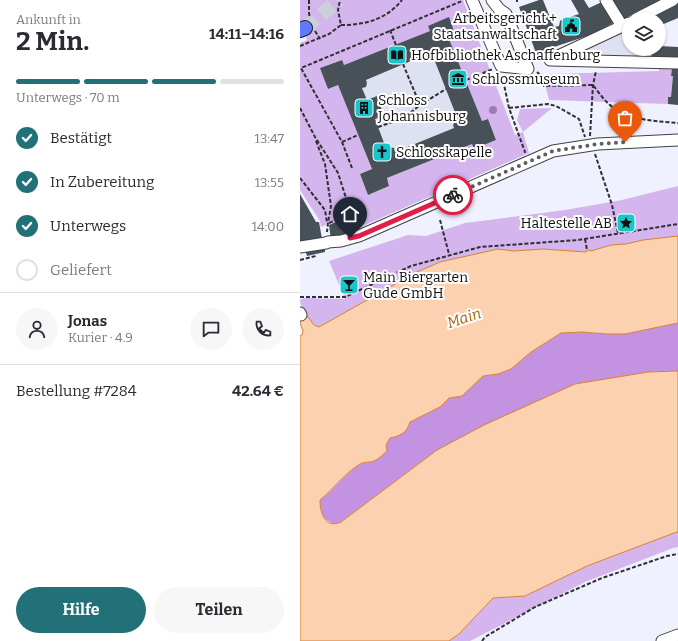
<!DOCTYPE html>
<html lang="de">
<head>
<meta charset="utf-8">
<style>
  body { margin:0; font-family:Bitter,serif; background:#f7f7f7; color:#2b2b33; height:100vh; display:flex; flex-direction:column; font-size:15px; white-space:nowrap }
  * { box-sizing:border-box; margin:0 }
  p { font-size:13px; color:#7c7c81 }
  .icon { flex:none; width:22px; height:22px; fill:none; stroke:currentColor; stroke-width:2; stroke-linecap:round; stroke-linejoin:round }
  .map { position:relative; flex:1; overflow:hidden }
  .panel { display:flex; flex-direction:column; background:#fff; width:300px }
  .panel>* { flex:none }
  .tools { position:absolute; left:322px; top:12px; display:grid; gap:8px }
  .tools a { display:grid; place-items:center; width:44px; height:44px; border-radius:50%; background:#fff; box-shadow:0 1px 3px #0004; font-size:20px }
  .pin { position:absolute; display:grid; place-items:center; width:34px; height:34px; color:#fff; margin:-41px -17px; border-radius:50% 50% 50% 0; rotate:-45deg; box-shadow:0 0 4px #0007 }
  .pin .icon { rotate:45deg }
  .courier { position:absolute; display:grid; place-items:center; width:40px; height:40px; margin:-20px; border:3px solid #e11d48; border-radius:50%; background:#fff; color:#222; box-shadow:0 1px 5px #0007 }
  .head em { font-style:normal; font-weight:700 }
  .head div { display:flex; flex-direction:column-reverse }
  .head { display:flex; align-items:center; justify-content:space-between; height:68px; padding:0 16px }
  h1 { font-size:26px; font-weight:700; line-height:30px }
  .bar { display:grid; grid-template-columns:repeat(4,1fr); gap:6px 4px; align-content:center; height:48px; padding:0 16px }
  .bar i { height:5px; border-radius:3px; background:#e1e1e2 }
  .bar .selected { background:#227178 }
  .bar p { grid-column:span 4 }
  .line { display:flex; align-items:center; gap:10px; padding:0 16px; border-top:1px solid #e1e1e2 }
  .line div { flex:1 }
  .round { display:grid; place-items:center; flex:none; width:42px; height:42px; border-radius:21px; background:#f7f7f7 }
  ol { padding:0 16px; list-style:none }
  li { display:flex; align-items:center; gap:12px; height:44px }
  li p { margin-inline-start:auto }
  li .icon { padding:4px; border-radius:50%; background:#227178; color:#fff; stroke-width:4 }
  li:last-child { color:#7c7c81 }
  li i { width:22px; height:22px; border:2px solid #e1e1e2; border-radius:50% }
  .cta { display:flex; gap:8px; margin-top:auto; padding:8px 16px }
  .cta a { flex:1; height:46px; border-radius:24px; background:#227178; color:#fff; font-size:16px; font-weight:700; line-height:46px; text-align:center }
  .cta a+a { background:#f7f7f7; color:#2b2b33 }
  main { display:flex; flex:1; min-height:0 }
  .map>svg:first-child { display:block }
  .green { fill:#d4b5ee; fill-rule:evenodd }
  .forest { fill:#c392e0 }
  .plaza { fill:#dde1f1 }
  .water { fill:#fcd1af; stroke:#da802e }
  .building { fill:#495158; fill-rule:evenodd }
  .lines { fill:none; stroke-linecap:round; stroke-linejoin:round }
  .major-tunnel { stroke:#cdcfdb; stroke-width:14; stroke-dasharray:14 7; stroke-linecap:butt }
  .minor-casing { stroke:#414141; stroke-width:13 }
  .major-casing { stroke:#1f1f1f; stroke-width:16 }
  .path { stroke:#303030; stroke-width:2; stroke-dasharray:4 2; stroke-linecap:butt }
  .minor { stroke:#fff; stroke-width:11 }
  .major { stroke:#5f7aff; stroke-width:14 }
  .tree { fill:#a17aaf }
  .done { stroke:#5d5d62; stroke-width:4; stroke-dasharray:0 7.2 }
  .route { stroke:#e11d48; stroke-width:5 }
  .labels { text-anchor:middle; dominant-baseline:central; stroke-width:4; stroke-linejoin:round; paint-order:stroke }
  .poi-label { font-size:14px; fill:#0e0e0e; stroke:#fff; text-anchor:start }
  .water-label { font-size:15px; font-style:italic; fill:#ad5e0b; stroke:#fff }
</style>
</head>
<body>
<main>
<section class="panel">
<div class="head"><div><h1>2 Min.</h1><p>Ankunft in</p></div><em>14:11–14:16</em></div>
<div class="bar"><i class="selected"></i><i class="selected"></i><i class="selected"></i><i></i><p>Unterwegs · 70 m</p></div>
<ol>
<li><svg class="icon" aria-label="check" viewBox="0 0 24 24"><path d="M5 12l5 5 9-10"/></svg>Bestätigt<p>13:47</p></li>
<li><svg class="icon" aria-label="check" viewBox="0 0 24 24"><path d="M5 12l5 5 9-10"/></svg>In Zubereitung<p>13:55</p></li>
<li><svg class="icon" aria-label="check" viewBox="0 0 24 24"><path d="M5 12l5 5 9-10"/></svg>Unterwegs<p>14:00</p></li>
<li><i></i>Geliefert</li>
</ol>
<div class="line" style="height:72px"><a class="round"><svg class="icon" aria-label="person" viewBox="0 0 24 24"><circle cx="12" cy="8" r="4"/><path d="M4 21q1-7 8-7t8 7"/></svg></a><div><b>Jonas</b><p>Kurier · 4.9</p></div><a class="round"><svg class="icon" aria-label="chat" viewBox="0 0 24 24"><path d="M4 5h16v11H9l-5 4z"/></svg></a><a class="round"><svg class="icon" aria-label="phone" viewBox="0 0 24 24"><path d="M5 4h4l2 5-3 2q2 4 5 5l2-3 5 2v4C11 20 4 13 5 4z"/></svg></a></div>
<div class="line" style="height:52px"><div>Bestellung #7284</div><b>42.64 €</b></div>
<div class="cta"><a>Hilfe</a><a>Teilen</a></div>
</section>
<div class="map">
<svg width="378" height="641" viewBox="0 0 378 641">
  <rect width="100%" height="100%" fill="#eff1ff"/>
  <g class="green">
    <path d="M0,0H163L215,135L223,132L217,120L220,109L252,108L223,132L229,153L47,233L41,218L21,227L20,221L0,190V43L7,40L0,25ZM128,26L156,37L149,39L182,121L188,119L196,140L174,149L172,144L87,178L89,186L68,195L60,174L72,169L38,85L28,89L21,68L41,60L44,65L130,31Z"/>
    <path d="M359,67L372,68L371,76H373L371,97H368V104L249,100L243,76L253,74L359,71Z"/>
    <path d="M378,186V236L343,240L326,244L311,245L291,251L290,250H287L286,252L243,249L214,251L198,249L140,262L117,272L19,327C10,325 1,309 0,300L4,298L45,299L29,261L108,235L126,236L165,223L265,210L322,200Z"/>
    <path d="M378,532V547L373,548L285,582L170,641H149L159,634L193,598L225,596L287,566L374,533Z"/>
  </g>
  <path class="forest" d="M378,323V371L348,372L275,384L137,450L41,522L35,524C22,520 20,513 20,500C33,490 43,476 57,466C63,461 68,463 74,461C79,459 83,454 87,451L86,445L90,438L98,436L110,422L140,407L149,398L162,396L183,376L198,374L211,369L231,352L261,333L282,332L306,334H325Z"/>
  <g class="plaza">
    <path d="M329,27V49H350L352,58H264Z"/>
    <path d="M125,55L127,59L130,60L134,59L158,120L155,121L153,125L154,128L95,152L94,148L90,147L86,148L75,119L84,116L77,97L67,100L62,88L66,87L67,83L66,80Z"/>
  </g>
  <path class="water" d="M378,236V323L325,334H306L282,332L261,333L231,352L211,369L198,374L183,376L162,396L149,398L140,407L110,422C107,433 100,436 90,438L86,445L87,451C83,454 79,459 74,461C68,463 63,461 57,466C43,475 33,489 20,500C20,513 25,529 41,522L137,450L184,425L275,384L348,372L378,371V532L374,533L287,566L225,596L193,598L159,634L149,641H0V336L2,335L3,331L0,323V316L5,313L14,325L19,327L117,272L140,262L198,249L214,251L243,249L286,252V251L290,250L291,251L311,245L326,244L343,240Z"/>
  <g class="building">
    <path d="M239,0H243L254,27L259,26L260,21L264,18H267L279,14L271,0H284L289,8L304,1L315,22L290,35L236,53L219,7Z"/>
    <path d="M310,0H361L322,20Z"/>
    <path d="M378,2V18L359,26V19H345Z"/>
    <path d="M149,17L156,37L149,39L182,121L188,119L196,140L174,149L172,144L87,178L89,186L68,195L60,174L72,169L38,85L28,89L20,68L42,60L44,65L130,31L128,26ZM125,55L127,59L130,60L134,59L158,120L155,121L153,125L154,128L95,152L94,148L90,147L86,148L75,119L84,116L77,96L67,100L62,88L66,87L67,83L66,80Z"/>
    <path d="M359,46L378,47V59L352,58L350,49H359Z"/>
    <path d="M372,68L378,69V105L368,104V97H371L373,76H371Z"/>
    <path d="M0,194L16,222H19L22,239L0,242Z"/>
    <path d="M40,220L46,234L31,240L29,225Z"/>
    <path d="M25,245V252L7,256L5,250Z"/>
  </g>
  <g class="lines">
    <path class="major-tunnel" d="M5,28L39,0"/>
    <defs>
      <g id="minor">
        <path d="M172,0L201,66L228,69L206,14L199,9L192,0"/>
        <path d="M306,0L322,26"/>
        <path d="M336,19L373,0"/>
        <path d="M254,58L329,23"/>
        <path d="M250,60L378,63"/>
        <path d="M28,242L41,241L59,236L253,151L298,144L378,140"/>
        <path d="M0,247L26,243"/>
        <path d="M0,313L1,315"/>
        <path d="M362,641L378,635"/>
      </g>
      <path id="major" d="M0,30L5,28"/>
    </defs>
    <use href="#minor" class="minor-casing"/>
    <use href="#major" class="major-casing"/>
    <g class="path">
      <path d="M9,0V13L10,18"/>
      <path d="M217,0V2"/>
      <path d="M41,25C64,25 86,20 102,0"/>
      <path d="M90,30L96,45"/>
      <path d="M15,31L20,39"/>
      <path d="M0,46L29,34L41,25L38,10L40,0"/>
      <path d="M103,64L120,105"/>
      <path d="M237,72L239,74L244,86L293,85C299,93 306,103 314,108C332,121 357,121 378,123"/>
      <path d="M202,75L209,108L225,152H224"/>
      <path d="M166,80L193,69"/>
      <path d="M0,108L15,137L38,173L55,226"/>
      <path d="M209,108L248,104L256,106L279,119L285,137"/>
      <path d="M78,127L104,118L120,105L146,89"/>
      <path d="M290,136L293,85L296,71"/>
      <path d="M16,141L25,164L31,206L28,223L27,232"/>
      <path d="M42,142L58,135"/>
      <path d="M295,154L312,205L318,233"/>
      <path d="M52,168L42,142L1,68L162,1"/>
      <path d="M0,178L25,210L27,222"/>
      <path d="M140,220L149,254"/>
      <path d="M29,223L52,214"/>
      <path d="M285,239L287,250"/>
      <path d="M0,260L16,256"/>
      <path d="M0,297H45L111,266L180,247L278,240L378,224"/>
      <path d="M182,641L185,637L235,607L302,578L367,556L378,554"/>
    </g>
    <use href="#minor" class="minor"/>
    <use href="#major" class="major"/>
  </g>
  <circle class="tree" cx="193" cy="110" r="4"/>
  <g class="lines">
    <path class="done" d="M153,195L253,151L298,144L325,142"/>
    <path class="route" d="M50,238L59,236L153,195"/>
  </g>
  <defs>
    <symbol id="civic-square" viewBox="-11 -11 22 22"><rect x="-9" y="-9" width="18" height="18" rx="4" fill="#18c7cc" stroke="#fff"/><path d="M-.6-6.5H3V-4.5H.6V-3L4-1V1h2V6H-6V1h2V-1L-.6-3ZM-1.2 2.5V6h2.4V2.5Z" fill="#111"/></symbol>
    <symbol id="library-square" viewBox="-11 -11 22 22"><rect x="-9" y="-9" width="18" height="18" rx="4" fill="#18c7cc" stroke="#fff"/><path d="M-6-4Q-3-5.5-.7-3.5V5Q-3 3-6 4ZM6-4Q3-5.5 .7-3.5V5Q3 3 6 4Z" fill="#111"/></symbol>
    <symbol id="museum-square" viewBox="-11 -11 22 22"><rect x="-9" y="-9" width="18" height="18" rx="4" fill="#18c7cc" stroke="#fff"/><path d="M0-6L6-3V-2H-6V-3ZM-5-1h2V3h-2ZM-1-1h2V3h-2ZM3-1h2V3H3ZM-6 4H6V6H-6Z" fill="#111"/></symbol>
    <symbol id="building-square" viewBox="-11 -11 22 22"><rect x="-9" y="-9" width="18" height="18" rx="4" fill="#18c7cc" stroke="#fff"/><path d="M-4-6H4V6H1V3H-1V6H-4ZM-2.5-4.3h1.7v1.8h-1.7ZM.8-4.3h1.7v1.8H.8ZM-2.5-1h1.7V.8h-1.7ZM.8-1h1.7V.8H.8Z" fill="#111"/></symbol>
    <symbol id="church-square" viewBox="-11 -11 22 22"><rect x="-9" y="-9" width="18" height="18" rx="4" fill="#18c7cc" stroke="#fff"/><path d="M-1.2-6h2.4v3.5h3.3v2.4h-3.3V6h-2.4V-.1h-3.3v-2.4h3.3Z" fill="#111"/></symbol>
    <symbol id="sight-square" viewBox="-11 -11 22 22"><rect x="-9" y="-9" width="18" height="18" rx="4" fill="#18c7cc" stroke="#fff"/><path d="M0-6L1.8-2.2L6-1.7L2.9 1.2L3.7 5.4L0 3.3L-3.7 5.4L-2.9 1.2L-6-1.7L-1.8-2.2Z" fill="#111"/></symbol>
    <symbol id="bar-square" viewBox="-11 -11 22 22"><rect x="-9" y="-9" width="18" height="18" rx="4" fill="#18c7cc" stroke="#fff"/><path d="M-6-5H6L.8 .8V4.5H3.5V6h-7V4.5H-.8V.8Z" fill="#111"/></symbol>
  </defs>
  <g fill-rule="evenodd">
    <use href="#civic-square" x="260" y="15" width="22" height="22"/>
    <use href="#library-square" x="86" y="44" width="22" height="22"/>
    <use href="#museum-square" x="147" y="68" width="22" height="22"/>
    <use href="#building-square" x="53" y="97" width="22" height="22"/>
    <use href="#church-square" x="71" y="141" width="22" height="22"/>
    <use href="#sight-square" x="315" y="212" width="22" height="22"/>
    <use href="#bar-square" x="38" y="274" width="22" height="22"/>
  </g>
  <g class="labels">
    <g class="poi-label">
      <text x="257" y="18" text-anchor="end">Arbeitsgericht +<tspan x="257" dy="16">Staatsanwaltschaft</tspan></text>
      <text x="111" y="55">Hofbibliothek Aschaffenburg</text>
      <text x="172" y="79">Schlossmuseum</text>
      <text x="78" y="100">Schloss<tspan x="78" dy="16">Johannisburg</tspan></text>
      <text x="96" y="152">Schlosskapelle</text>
      <text x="312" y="223" text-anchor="end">Haltestelle AB</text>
      <text x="63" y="277">Main Biergarten<tspan x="63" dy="16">Gude GmbH</tspan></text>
    </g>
    <g class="water-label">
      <text transform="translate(164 318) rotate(-18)">Main</text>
    </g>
  </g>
</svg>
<div class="tools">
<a><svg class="icon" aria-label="layers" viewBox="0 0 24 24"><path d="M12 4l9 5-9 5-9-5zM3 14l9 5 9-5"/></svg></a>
</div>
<div class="pin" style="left:325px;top:142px;background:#ea580c"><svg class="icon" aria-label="bag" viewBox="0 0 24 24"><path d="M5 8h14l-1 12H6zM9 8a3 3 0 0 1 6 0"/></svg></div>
<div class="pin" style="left:50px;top:238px;background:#1f2937"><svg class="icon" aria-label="home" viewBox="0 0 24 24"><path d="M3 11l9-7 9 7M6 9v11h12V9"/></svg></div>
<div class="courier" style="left:153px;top:195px"><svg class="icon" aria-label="bike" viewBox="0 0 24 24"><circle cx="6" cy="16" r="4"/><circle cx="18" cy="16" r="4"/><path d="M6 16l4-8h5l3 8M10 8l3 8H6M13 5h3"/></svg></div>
</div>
</main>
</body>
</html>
